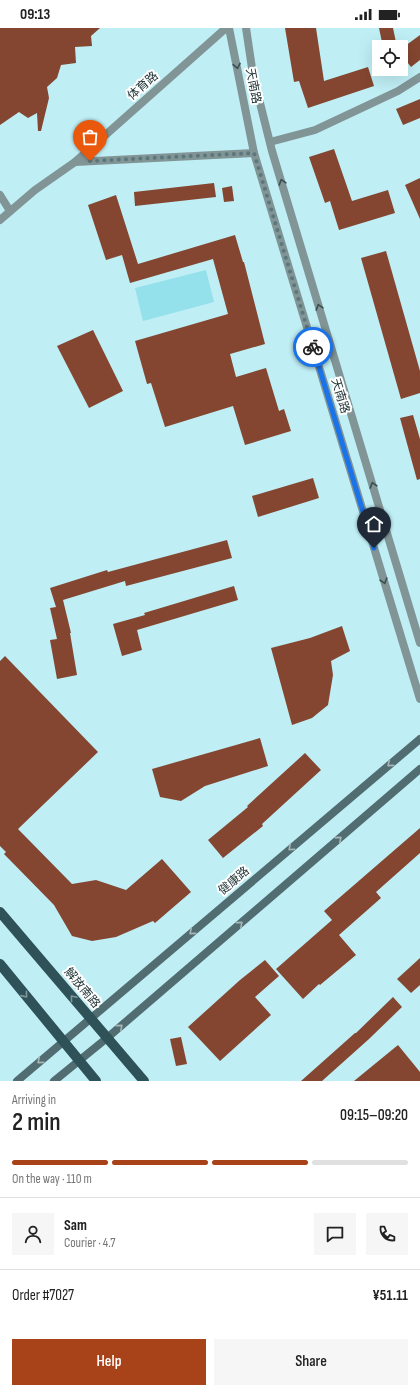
<!DOCTYPE html>
<html lang="en">
<head>
<meta charset="utf-8">
<style>
  body { margin:0; font-family:"Sofia Sans Condensed","Noto Sans SC",sans-serif; background:#f6f6f6; color:#222; height:100vh; display:flex; flex-direction:column; font-size:15px; white-space:nowrap }
  * { box-sizing:border-box; margin:0 }
  p { font-size:13px; color:#767676 }
  .icon { flex:none; width:22px; height:22px; fill:none; stroke:currentColor; stroke-width:2; stroke-linecap:round; stroke-linejoin:round }
  .map { position:relative; height:1053px; overflow:hidden }
  .panel { display:flex; flex-direction:column; background:#fff; flex:1 }
  .panel>* { flex:none }
  .tools { position:absolute; left:372px; top:12px; display:grid; gap:8px }
  .tools a { display:grid; place-items:center; width:36px; height:36px; border-radius:0px; background:#fff; box-shadow:0 4px 16px #0002; font-size:20px }
  .pin { position:absolute; display:grid; place-items:center; width:34px; height:34px; color:#fff; margin:-41px -17px; border-radius:50% 50% 50% 0; rotate:-45deg; box-shadow:0 0 4px #0007 }
  .pin .icon { rotate:45deg }
  .courier { position:absolute; display:grid; place-items:center; width:40px; height:40px; margin:-20px; border:3px solid #1a73e8; border-radius:50%; background:#fff; color:#222; box-shadow:0 1px 5px #0007 }
  .overview em { font-style:normal; font-weight:600 }
  .overview div { display:flex; flex-direction:column-reverse }
  .overview { display:flex; align-items:center; justify-content:space-between; height:68px; padding:0 12px }
  h1 { font-size:26px; font-weight:600; line-height:30px }
  .bar { display:grid; grid-template-columns:repeat(4,1fr); gap:6px 4px; align-content:center; height:48px; padding:0 12px }
  .bar i { height:5px; border-radius:3px; background:#e0e0e0 }
  .bar .selected { background:#a84218 }
  .bar p { grid-column:span 4 }
  .line { display:flex; align-items:center; gap:10px; padding:0 12px; border-top:1px solid #e0e0e0 }
  .line div { flex:1 }
  .round { display:grid; place-items:center; flex:none; width:42px; height:42px; border-radius:0px; background:#f6f6f6 }
  .action { display:flex; gap:8px; margin-top:auto; padding:8px 12px }
  .action a { flex:1; height:46px; border-radius:0px; background:#a84218; color:#fff; font-size:16px; font-weight:600; line-height:46px; text-align:center }
  .action a+a { background:#f6f6f6; color:#222 }
  .status { display:flex; justify-content:space-between; align-items:center; height:28px; padding:0 20px; background:#fff; direction:ltr }
  .status svg { height:11px; fill:currentColor }
  .map>svg:first-child { display:block }
  .green { fill:#94e1eb }
  .building { fill:#844630 }
  .lines { fill:none; stroke-linecap:round; stroke-linejoin:round }
  .minor { stroke:#819496; stroke-width:8 }
  .tertiary { stroke:#819496; stroke-width:8 }
  .secondary { stroke:#516d71; stroke-width:8 }
  .primary { stroke:#2e5257; stroke-width:10 }
  .oneway { stroke:#3b4e50 }
  .oneway2 { stroke:#a8b6b8 }
  .oneway3 { stroke:#82979a }
  .done { stroke:#5a777b; stroke-width:4; stroke-dasharray:0 7.2 }
  .route { stroke:#1a73e8; stroke-width:5 }
  .labels { text-anchor:middle; dominant-baseline:central; stroke-width:4; stroke-linejoin:round; paint-order:stroke }
  .street-label { font-size:12px; fill:#243739; stroke:#fff }
</style>
</head>
<body>
<div class="status"><b>09:13</b><svg viewBox="0 0 49 12"><path d="M0 12V9h3v3zM5 12V6h3v6zM10 12V3h3v9zM15 12V0h3v12zM26 1h20v11H26zM47 4h2v5h-2z"/></svg></div>
<div class="map">
<svg width="420" height="1053" viewBox="0 0 420 1053">
  <rect width="100%" height="100%" fill="#bfeef5"/>
  <path class="green" d="M206,242L214,274L143,293L135,260Z"/>
  <g class="building">
    <path d="M0,0H100L91,8L92,18L75,19L76,35L61,37L57,50L47,59L49,70L41,103H38L37,85L28,90L19,84L0,97Z"/>
    <path d="M285,0H316L324,53L368,39L374,58L308,80L299,53L294,54Z"/>
    <path d="M379,0H393L397,19H383Z"/>
    <path d="M420,7V32L411,39L401,26V21Z"/>
    <path d="M420,71V90L403,97L396,81Z"/>
    <path d="M334,121L352,173L388,162L395,185L339,202L330,173L325,175L309,129Z"/>
    <path d="M420,150V191L405,157Z"/>
    <path d="M214,155L216,169L135,178L134,164Z"/>
    <path d="M232,158L234,173L224,174L222,160Z"/>
    <path d="M116,167L138,236L235,207L243,234H244L265,316L230,326L236,349L266,340L279,383L284,381L291,403L245,417L233,378L165,399L151,355L147,356L135,313L228,286L213,231L130,255L122,227L106,232L88,177Z"/>
    <path d="M386,223L420,343V365L401,371L361,230Z"/>
    <path d="M93,302L123,363L89,380L57,318Z"/>
    <path d="M413,387L420,411V451L417,452L400,390Z"/>
    <path d="M313,450L319,470L258,489L252,468Z"/>
    <path d="M227,512L232,530L126,558L125,553L63,572L71,605H70L77,647L57,651L50,612L57,611L50,580L56,579L50,560L107,542L108,544Z"/>
    <path d="M234,558L238,572L137,602L142,622L122,628L113,596L145,587L144,585Z"/>
    <path d="M342,598L350,623L331,633L333,647L328,677L312,690L292,697L271,620L310,610Z"/>
    <path d="M5,628L98,724L18,801L72,856L96,852L126,862L162,831L191,864L155,895L153,893L116,909L92,913L72,908L54,877L4,826L6,824L0,818V633Z"/>
    <path d="M260,710L268,738L205,758L181,773L160,769L152,741Z"/>
    <path d="M305,725L321,742L262,796L263,798L223,830L208,812L248,779L247,778Z"/>
    <path d="M420,800V825L376,864L381,870L339,907L356,927L320,957L319,956L303,971L276,941L332,892L324,883Z"/>
    <path d="M420,930V957L411,965L397,951Z"/>
    <path d="M265,932L279,948L255,969L271,987L220,1033L188,999L240,952Z"/>
    <path d="M393,969L402,979L369,1011L322,1053H301L355,1005H356Z"/>
    <path d="M181,1009L187,1036L176,1038L170,1011Z"/>
    <path d="M398,1017L420,1044V1053H354Z"/>
  </g>
  <g class="lines">
    <g class="minor">
      <path d="M270,114L315,102L398,63L420,49"/>
      <path d="M0,167L10,183"/>
    </g>
    <g class="tertiary">
      <path d="M229,0L254,125L420,671"/>
      <path d="M246,0L253,47L272,123L420,615"/>
      <path d="M75,134L226,0"/>
      <path d="M0,192L35,162L75,134L254,125"/>
    </g>
    <g class="secondary">
      <path d="M17,1053L420,711"/>
      <path d="M54,1053L107,1010L420,741"/>
    </g>
    <g class="primary">
      <path d="M0,884L144,1053"/>
      <path d="M0,936L96,1053"/>
    </g>
  </g>
  <defs><path id="oneway-chevron" d="M-2-3.5L2.5 0L-2 3.5" fill="none" stroke-width="1.6" stroke-linecap="round" stroke-linejoin="round"/></defs>
  <g class="oneway">
    <use href="#oneway-chevron" transform="translate(237 38) rotate(79)"/>
    <use href="#oneway-chevron" transform="translate(282 154) rotate(-107)"/>
    <use href="#oneway-chevron" transform="translate(319 279) rotate(-107)"/>
    <use href="#oneway-chevron" transform="translate(373 457) rotate(-107)"/>
    <use href="#oneway-chevron" transform="translate(384 553) rotate(73)"/>
  </g>
  <g class="oneway2">
    <use href="#oneway-chevron" transform="translate(390 736) rotate(140)"/>
    <use href="#oneway-chevron" transform="translate(339 811) rotate(-41)"/>
    <use href="#oneway-chevron" transform="translate(291 820) rotate(140)"/>
    <use href="#oneway-chevron" transform="translate(240 896) rotate(-41)"/>
    <use href="#oneway-chevron" transform="translate(192 904) rotate(140)"/>
    <use href="#oneway-chevron" transform="translate(120 999) rotate(-41)"/>
    <use href="#oneway-chevron" transform="translate(40 1033) rotate(140)"/>
  </g>
  <g class="oneway3">
    <use href="#oneway-chevron" transform="translate(25 967) rotate(51)"/>
    <use href="#oneway-chevron" transform="translate(73 970) rotate(-130)"/>
  </g>
  <g class="lines">
    <path class="done" d="M90,133L254,125L313,319"/>
    <path class="route" d="M313,319L374,520"/>
  </g>
  <g class="labels">
    <g class="street-label">
      <text transform="translate(143 58) rotate(-41)">体育路</text>
      <text transform="translate(253 58) rotate(79)">天南路</text>
      <text transform="translate(340 368) rotate(73)">天南路</text>
      <text transform="translate(234 853) rotate(-40)">健康路</text>
      <text transform="translate(82 960) rotate(50)">解放南路</text>
    </g>
  </g>
</svg>
<div class="tools">
<a><svg class="icon" aria-label="locate" viewBox="0 0 24 24"><circle cx="12" cy="12" r="6"/><path d="M12 2v4M12 18v4M2 12h4M18 12h4"/></svg></a>
</div>
<div class="pin" style="left:90px;top:133px;background:#ea580c"><svg class="icon" aria-label="bag" viewBox="0 0 24 24"><path d="M5 8h14l-1 12H6zM9 8a3 3 0 0 1 6 0"/></svg></div>
<div class="pin" style="left:374px;top:520px;background:#1f2937"><svg class="icon" aria-label="home" viewBox="0 0 24 24"><path d="M3 11l9-7 9 7M6 9v11h12V9"/></svg></div>
<div class="courier" style="left:313px;top:319px"><svg class="icon" aria-label="bike" viewBox="0 0 24 24"><circle cx="6" cy="16" r="4"/><circle cx="18" cy="16" r="4"/><path d="M6 16l4-8h5l3 8M10 8l3 8H6M13 5h3"/></svg></div>
</div>
<section class="panel">
<div class="overview"><div><h1>2 min</h1><p>Arriving in</p></div><em>09:15–09:20</em></div>
<div class="bar"><i class="selected"></i><i class="selected"></i><i class="selected"></i><i></i><p>On the way · 110 m</p></div>
<div class="line" style="height:72px"><a class="round"><svg class="icon" aria-label="person" viewBox="0 0 24 24"><circle cx="12" cy="8" r="4"/><path d="M4 21q1-7 8-7t8 7"/></svg></a><div><b>Sam</b><p>Courier · 4.7</p></div><a class="round"><svg class="icon" aria-label="chat" viewBox="0 0 24 24"><path d="M4 5h16v11H9l-5 4z"/></svg></a><a class="round"><svg class="icon" aria-label="phone" viewBox="0 0 24 24"><path d="M5 4h4l2 5-3 2q2 4 5 5l2-3 5 2v4C11 20 4 13 5 4z"/></svg></a></div>
<div class="line" style="height:52px"><div>Order #7027</div><b>¥51.11</b></div>
<div class="action"><a>Help</a><a>Share</a></div>
</section>
</body>
</html>
